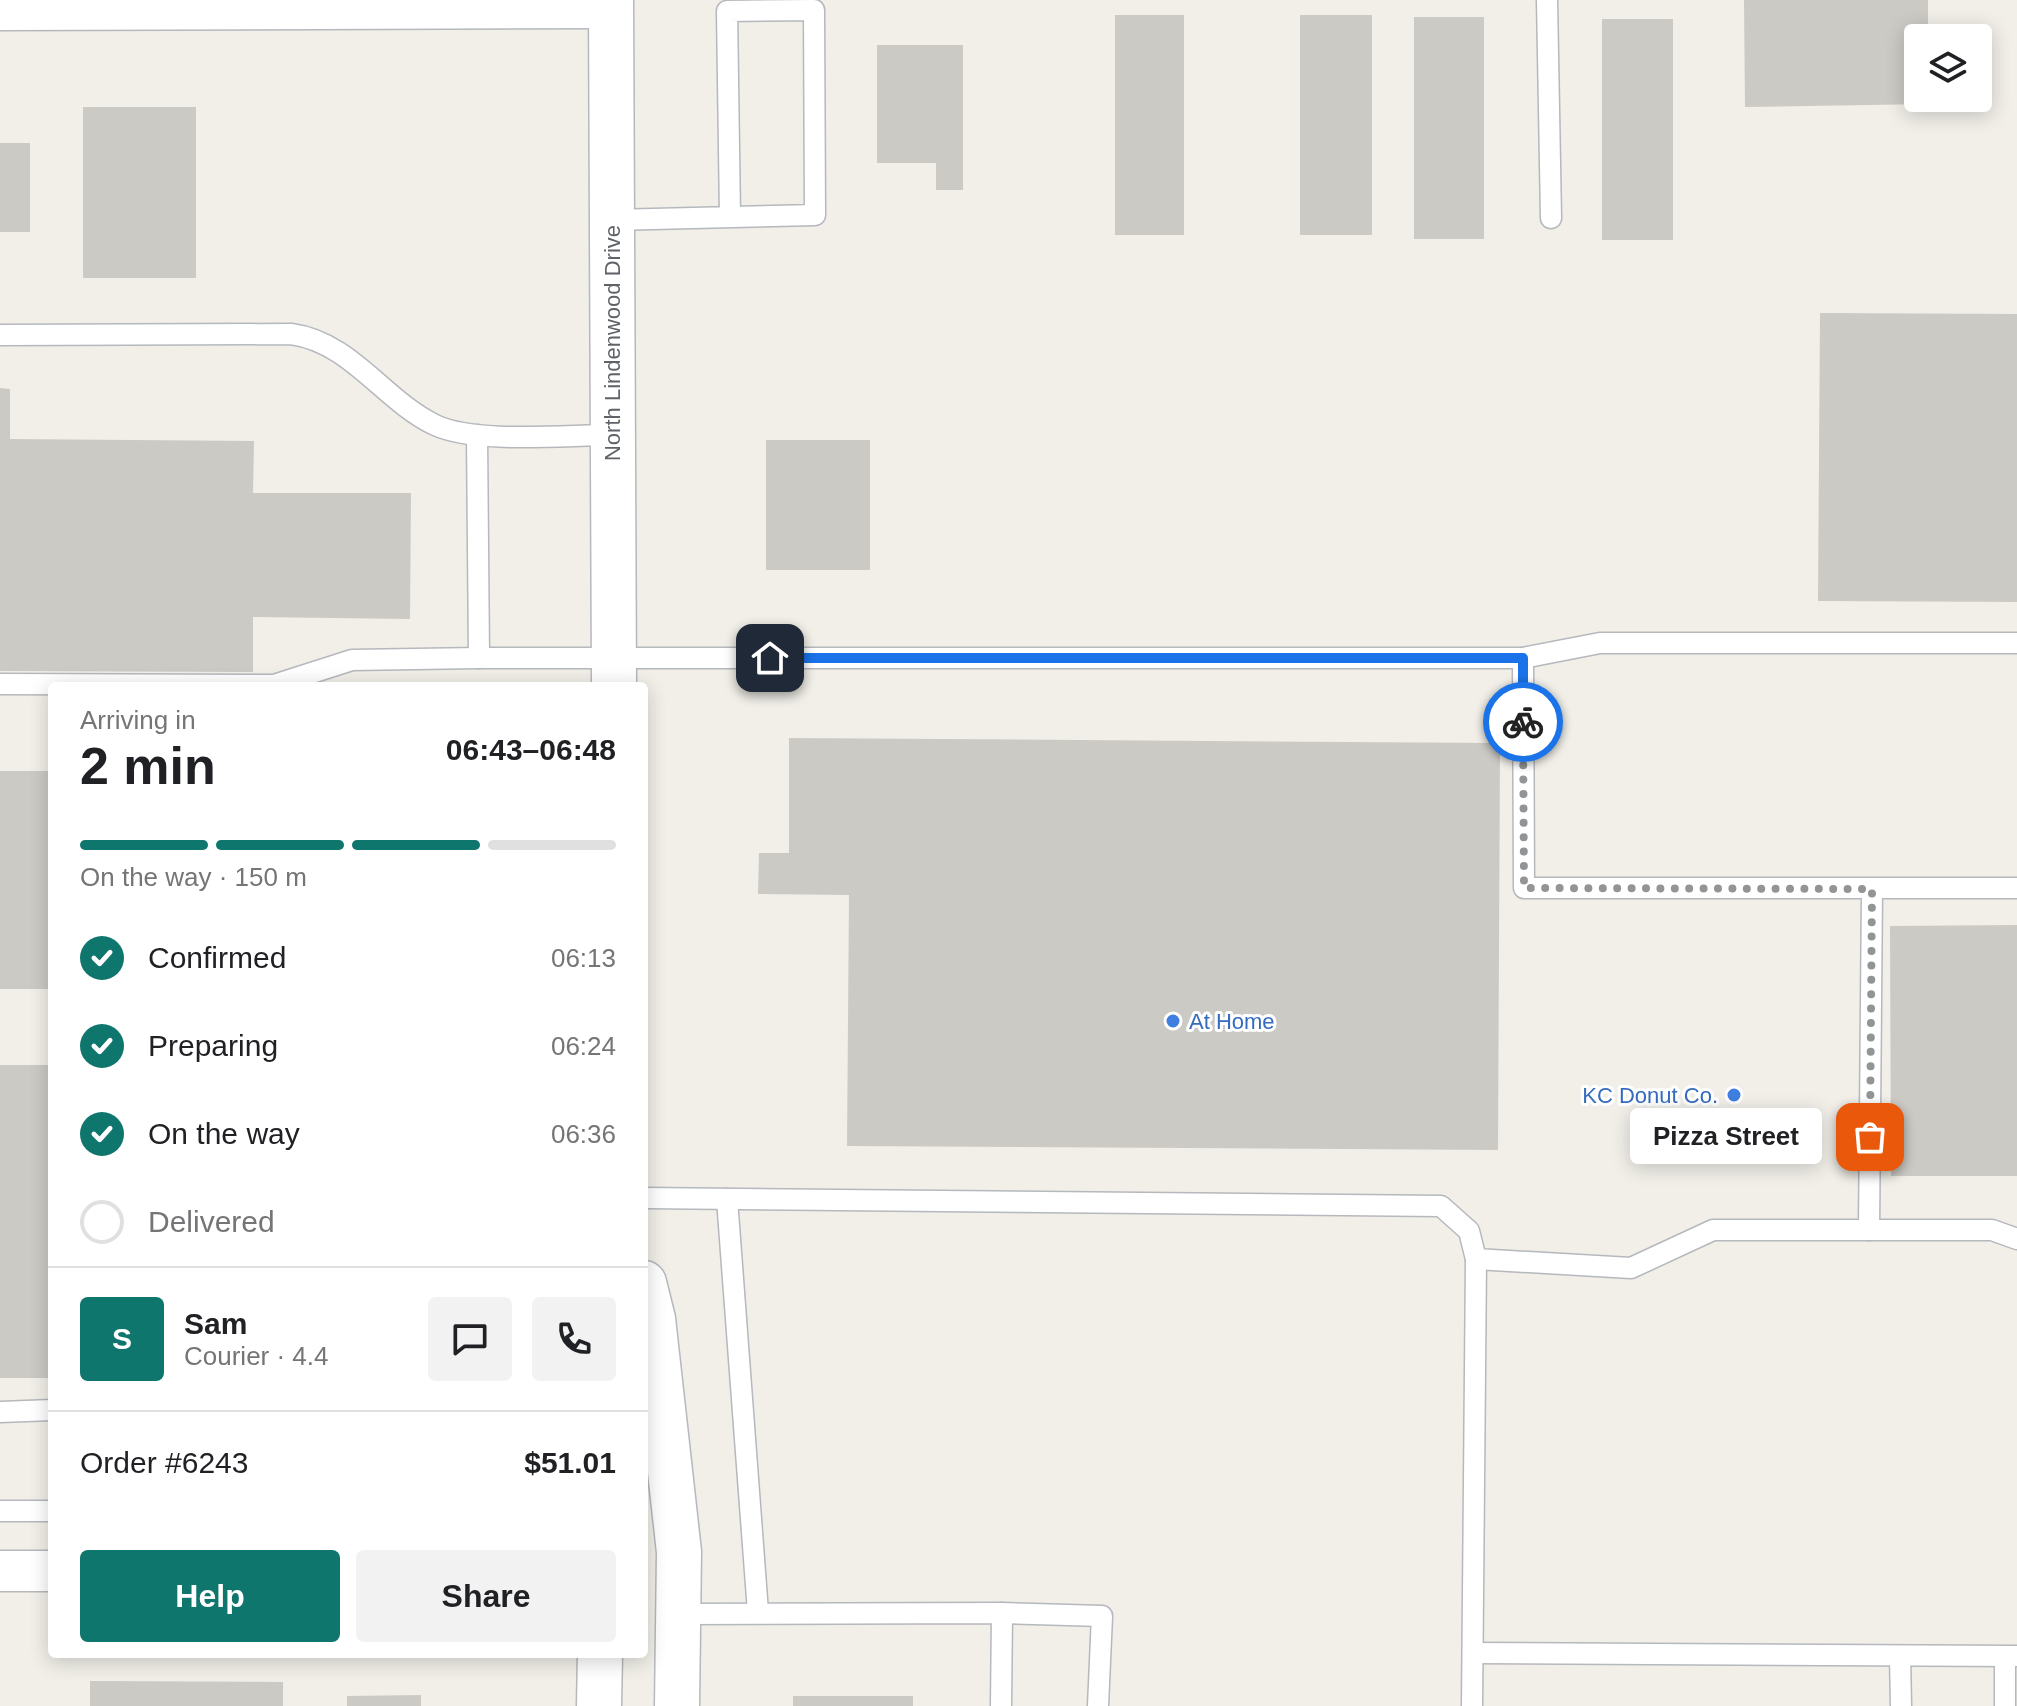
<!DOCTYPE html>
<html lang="en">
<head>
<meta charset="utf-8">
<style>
  body { margin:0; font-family:Arial,sans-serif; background:#f2f2f2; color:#202124; height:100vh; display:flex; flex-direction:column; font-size:30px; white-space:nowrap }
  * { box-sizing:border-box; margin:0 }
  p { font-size:26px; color:#757577 }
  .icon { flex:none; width:44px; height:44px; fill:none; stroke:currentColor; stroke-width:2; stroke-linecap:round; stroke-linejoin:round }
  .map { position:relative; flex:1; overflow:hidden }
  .sheet { position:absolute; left:48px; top:682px; width:600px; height:976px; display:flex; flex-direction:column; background:#fff; border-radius:8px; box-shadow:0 4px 20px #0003 }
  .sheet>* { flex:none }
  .tools { position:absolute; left:1904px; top:24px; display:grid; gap:16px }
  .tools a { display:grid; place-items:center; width:88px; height:88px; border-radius:8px; background:#fff; box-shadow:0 4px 20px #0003; font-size:40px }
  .pin { position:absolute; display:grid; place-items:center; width:68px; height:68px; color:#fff; margin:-34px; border-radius:16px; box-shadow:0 4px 12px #0006 }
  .courier { position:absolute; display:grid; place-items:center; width:80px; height:80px; margin:-40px; border:6px solid #1a73e8; border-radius:50%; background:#fff; color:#222; box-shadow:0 2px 10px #0007 }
  .bubble { position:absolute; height:56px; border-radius:8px; background:#fff; box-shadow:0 4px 20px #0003; font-size:26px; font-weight:600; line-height:56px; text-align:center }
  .head em { font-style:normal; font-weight:600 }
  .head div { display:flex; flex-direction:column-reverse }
  .head { display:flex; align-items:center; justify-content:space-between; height:136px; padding:0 32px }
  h1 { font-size:52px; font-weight:600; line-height:60px }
  .bar { display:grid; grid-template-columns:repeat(4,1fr); gap:12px 8px; align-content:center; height:96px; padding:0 32px }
  .bar i { height:10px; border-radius:6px; background:#e0e0e0 }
  .bar .on { background:#0f766e }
  .bar p { grid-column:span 4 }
  .line { display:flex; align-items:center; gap:20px; padding:0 32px; border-top:2px solid #e0e0e0 }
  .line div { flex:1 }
  .round { display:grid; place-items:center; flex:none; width:84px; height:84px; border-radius:8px; background:#f2f2f2 }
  ol { padding:0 32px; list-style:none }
  li { display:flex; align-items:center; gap:24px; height:88px }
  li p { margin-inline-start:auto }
  li .icon { padding:8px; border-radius:50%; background:#0f766e; color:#fff; stroke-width:4 }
  li:last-child { color:#757577 }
  li i { width:44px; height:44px; border:4px solid #e0e0e0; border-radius:50% }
  .primary-button { display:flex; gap:16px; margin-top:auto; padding:16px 32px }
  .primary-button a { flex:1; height:92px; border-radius:8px; background:#0f766e; color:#fff; font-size:32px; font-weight:600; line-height:92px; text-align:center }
  .primary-button a+a { background:#f2f2f2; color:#202124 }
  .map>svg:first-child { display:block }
  .building { fill:#cccac5 }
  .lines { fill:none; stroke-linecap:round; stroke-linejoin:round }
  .service-casing { stroke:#b5b8bc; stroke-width:23 }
  .minor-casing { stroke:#b5b8bc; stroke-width:43 }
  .tertiary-casing { stroke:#b5b8bc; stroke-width:47 }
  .service { stroke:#fff; stroke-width:20 }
  .minor { stroke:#fff; stroke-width:40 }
  .tertiary { stroke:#fff; stroke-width:44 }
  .done { stroke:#929495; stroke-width:8; stroke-dasharray:0 14.4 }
  .route { stroke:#1a73e8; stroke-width:10 }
  .shop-dot { fill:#3f7fe0; stroke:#fff; stroke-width:3 }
  .labels { text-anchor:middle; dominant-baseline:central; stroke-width:6; stroke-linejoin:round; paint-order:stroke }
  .street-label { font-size:22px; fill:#5f6368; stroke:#fff }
  .shop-label { font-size:22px; fill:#366cbe; stroke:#fff; text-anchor:start }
</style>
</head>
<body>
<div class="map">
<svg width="2017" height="1706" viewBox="0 0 2017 1706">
  <rect width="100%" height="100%" fill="#f1efe8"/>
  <g class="building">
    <path d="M1744,0H1928V38H1918V98H1929V104L1745,107Z"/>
    <rect x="1115" y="15" width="69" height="220"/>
    <rect x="1300" y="15" width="72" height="220"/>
    <rect x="1414" y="17" width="70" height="222"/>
    <rect x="1602" y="19" width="71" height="221"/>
    <path d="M877,45H963V190H936V163H877Z"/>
    <rect x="83" y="107" width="113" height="171"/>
    <rect x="0" y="143" width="30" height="89"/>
    <path d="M1820,313L2017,314V602L1818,601Z"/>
    <path d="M0,388L10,389V439L254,441L253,493H411L410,619L253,617V672L0,671Z"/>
    <rect x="766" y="440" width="104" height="130"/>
    <path d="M789,738L1500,743L1498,1150L847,1146L849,895L758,894L759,853H789Z"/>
    <rect x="0" y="771" width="52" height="218"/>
    <path d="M2017,925V1176H1891L1890,926Z"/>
    <rect x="0" y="1065" width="52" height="313"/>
    <path d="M90,1681L283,1682V1706H90Z"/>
    <path d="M421,1695V1706H347V1696Z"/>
    <rect x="793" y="1696" width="120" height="10"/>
  </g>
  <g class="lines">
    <defs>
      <g id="service">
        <path d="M1547,0L1551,218"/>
        <path d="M612,220L815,215L814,10L727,11L730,217"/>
        <path d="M0,335L291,334C351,342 383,400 435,425C476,444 564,435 612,435"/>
        <path d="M477,435L479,658H1523L1524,888H2017"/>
        <path d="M1523,658L1600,643H2017"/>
        <path d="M0,684L274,685L352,660L479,658"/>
        <path d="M644,1198L1441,1206L1469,1231L1476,1259L1631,1268L1713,1230H1992L2017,1239"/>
        <path d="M727,1199L758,1612"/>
        <path d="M1869,1230L1872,889"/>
        <path d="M0,1412L52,1410"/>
        <path d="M0,1511H52"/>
        <path d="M678,1614L1002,1613L1102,1616L1098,1706"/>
        <path d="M1473,1653L2017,1656"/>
        <path d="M1900,1656L1901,1706"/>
        <path d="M1001,1706L1002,1613"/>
        <path d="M1472,1706L1476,1259"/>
        <path d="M2005,1706V1657"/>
      </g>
      <g id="minor">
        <path d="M0,10L611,8"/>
        <path d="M0,1571H52"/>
      </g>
      <g id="tertiary">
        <path d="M611,0L614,686"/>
        <path d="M644,1283L653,1319L679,1552L677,1706"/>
        <path d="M599,1706L600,1654"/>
      </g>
    </defs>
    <use href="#service" class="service-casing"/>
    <use href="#minor" class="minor-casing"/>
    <use href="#tertiary" class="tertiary-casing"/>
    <use href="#service" class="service"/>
    <use href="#minor" class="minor"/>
    <use href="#tertiary" class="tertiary"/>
  </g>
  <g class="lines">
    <path class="done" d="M1523,722L1524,888L1872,889L1870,1137"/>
    <path class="route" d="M770,658H1523V722"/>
  </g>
  <g class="shop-dot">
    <circle cx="1173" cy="1021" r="8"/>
    <circle cx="1734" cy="1095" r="8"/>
  </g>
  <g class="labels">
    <g class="street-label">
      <text transform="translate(612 343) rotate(-90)">North Lindenwood Drive</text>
    </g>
    <g class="shop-label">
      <text x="1189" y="1021">At Home</text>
      <text x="1718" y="1095" text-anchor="end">KC Donut Co.</text>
    </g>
  </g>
</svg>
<div class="tools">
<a><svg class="icon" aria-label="layers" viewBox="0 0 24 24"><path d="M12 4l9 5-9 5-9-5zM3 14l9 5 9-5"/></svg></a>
</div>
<div class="pin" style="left:1870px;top:1137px;background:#ea580c"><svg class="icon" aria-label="bag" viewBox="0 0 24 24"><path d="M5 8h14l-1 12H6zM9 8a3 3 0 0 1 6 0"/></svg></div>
<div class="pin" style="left:770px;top:658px;background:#1f2937"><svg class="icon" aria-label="home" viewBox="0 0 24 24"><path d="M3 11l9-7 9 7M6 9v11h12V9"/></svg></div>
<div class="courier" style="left:1523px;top:722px"><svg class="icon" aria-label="bike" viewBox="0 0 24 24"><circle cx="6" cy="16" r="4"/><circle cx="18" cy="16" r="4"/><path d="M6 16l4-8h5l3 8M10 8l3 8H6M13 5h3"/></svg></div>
<div class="bubble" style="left:1630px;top:1108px;width:192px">Pizza Street</div>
<section class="sheet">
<div class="head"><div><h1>2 min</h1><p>Arriving in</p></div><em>06:43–06:48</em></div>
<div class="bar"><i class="on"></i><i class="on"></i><i class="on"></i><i></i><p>On the way · 150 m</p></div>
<ol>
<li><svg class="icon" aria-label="check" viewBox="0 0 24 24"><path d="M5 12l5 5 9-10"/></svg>Confirmed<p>06:13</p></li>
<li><svg class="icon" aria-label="check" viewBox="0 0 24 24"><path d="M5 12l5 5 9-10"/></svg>Preparing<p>06:24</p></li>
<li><svg class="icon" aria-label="check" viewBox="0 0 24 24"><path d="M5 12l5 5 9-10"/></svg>On the way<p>06:36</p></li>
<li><i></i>Delivered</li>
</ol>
<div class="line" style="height:144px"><b class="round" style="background:#0f766e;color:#fff">S</b><div><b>Sam</b><p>Courier · 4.4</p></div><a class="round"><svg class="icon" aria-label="chat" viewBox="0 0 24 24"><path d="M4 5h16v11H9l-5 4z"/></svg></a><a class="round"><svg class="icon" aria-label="phone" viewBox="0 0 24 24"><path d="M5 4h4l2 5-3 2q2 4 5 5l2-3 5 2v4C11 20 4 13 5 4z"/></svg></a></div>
<div class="line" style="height:104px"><div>Order #6243</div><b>$51.01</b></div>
<div class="primary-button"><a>Help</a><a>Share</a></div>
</section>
</div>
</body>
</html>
